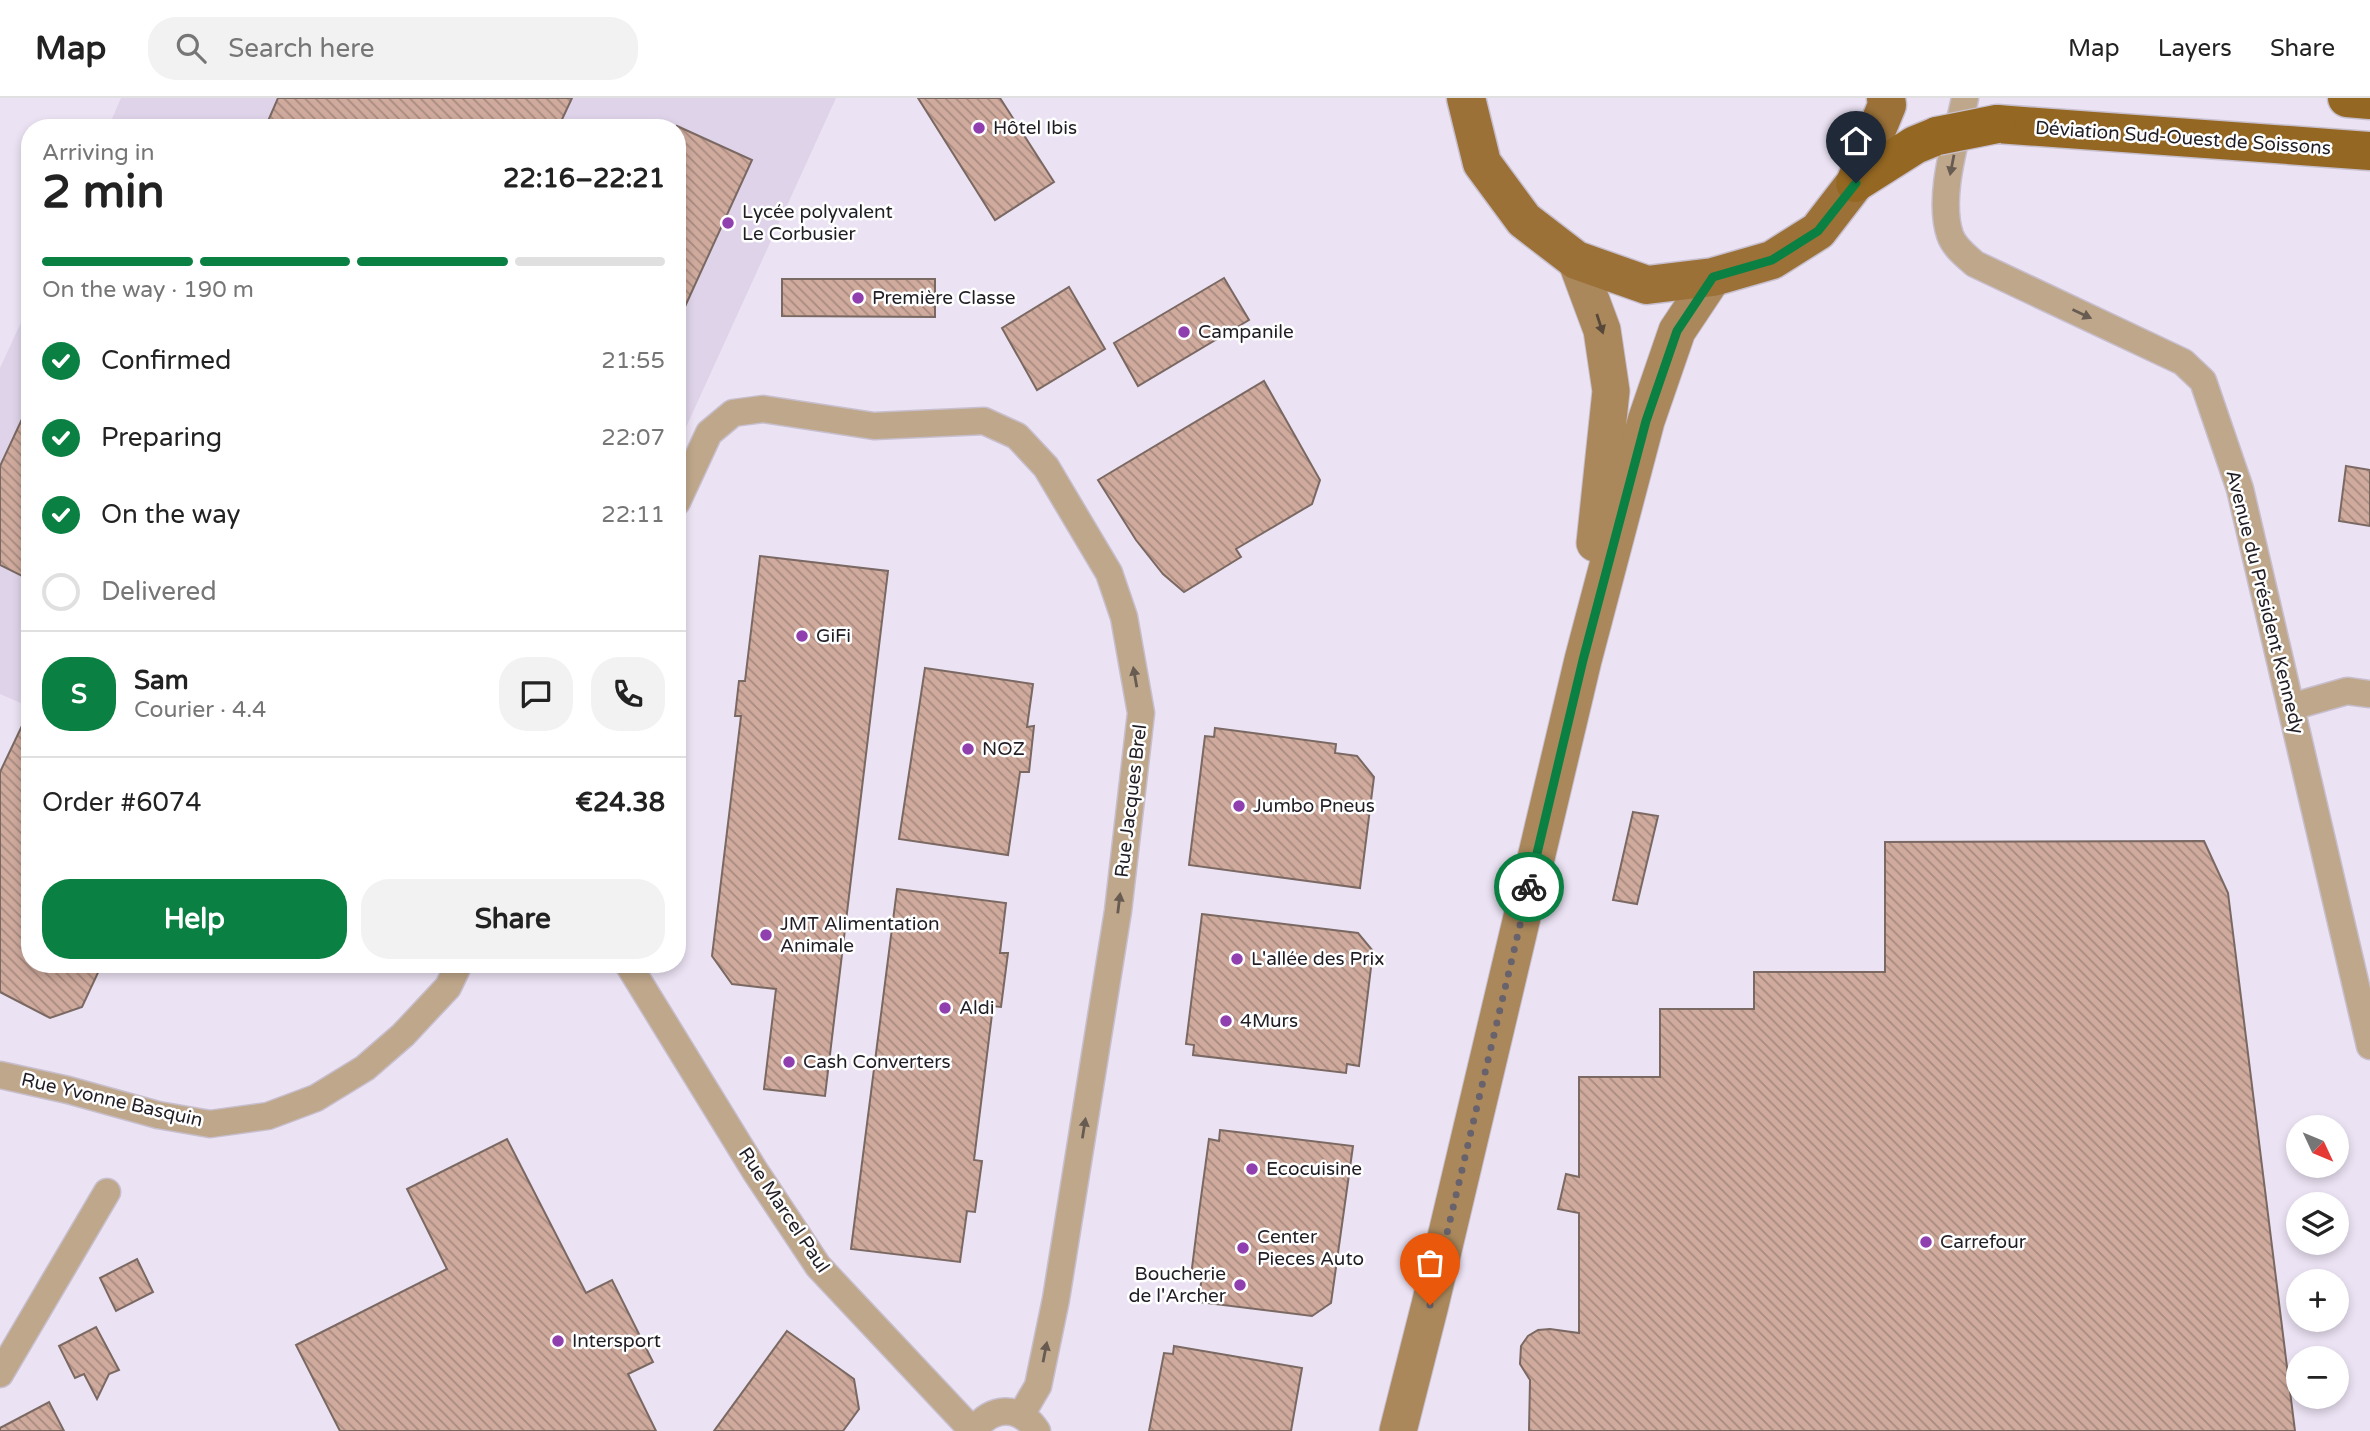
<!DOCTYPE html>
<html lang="en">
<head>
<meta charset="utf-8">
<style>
  body { margin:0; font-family:"Varela Round",sans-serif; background:#f2f2f2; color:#222; height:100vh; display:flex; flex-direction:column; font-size:26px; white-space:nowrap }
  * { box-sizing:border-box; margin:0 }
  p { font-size:23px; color:#767676 }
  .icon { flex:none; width:38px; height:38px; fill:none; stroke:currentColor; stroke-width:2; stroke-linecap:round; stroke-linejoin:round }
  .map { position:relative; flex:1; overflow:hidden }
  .side { position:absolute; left:21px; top:21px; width:665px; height:854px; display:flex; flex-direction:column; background:#fff; border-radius:28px; box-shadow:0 4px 10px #0003 }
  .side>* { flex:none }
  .needle { width:46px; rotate:134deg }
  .controls { position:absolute; left:2286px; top:1017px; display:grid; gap:14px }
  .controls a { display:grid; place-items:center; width:63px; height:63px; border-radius:50%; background:#fff; box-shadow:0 4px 10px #0003; font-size:35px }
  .pin { position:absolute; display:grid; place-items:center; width:60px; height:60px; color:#fff; margin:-72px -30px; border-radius:50% 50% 50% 0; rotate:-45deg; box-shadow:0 0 7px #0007 }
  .pin .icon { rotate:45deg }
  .courier { position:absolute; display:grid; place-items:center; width:70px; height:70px; margin:-35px; border:5px solid #0b8043; border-radius:50%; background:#fff; color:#222; box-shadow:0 2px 9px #0007 }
  .headline em { font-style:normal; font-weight:700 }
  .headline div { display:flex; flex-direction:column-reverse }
  .headline { display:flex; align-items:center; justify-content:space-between; height:119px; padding:0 21px }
  h1 { font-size:46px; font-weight:700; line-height:52px }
  .bar { display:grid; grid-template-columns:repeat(4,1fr); gap:10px 7px; align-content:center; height:84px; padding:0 21px }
  .bar i { height:9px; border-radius:5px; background:#e0e0e0 }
  .bar .on { background:#0b8043 }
  .bar p { grid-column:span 4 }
  .line { display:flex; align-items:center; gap:18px; padding:0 21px; border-top:2px solid #e0e0e0 }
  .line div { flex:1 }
  .round { display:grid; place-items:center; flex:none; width:74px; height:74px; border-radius:28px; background:#f2f2f2 }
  ol { padding:0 21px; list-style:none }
  li { display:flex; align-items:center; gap:21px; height:77px }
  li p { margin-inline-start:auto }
  li .icon { padding:7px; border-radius:50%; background:#0b8043; color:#fff; stroke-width:4 }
  li:last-child { color:#767676 }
  li i { width:38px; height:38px; border:4px solid #e0e0e0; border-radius:50% }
  .primary-button { display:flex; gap:14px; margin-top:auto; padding:14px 21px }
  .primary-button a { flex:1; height:80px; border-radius:28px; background:#0b8043; color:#fff; font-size:28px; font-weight:700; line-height:80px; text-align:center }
  .primary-button a+a { background:#f2f2f2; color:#222 }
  header { display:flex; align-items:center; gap:42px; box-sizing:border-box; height:98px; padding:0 35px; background:#fff; border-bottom:2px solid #e0e0e0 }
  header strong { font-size:33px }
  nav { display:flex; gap:38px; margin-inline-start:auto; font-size:24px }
  .search { width:490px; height:63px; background:#f2f2f2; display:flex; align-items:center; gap:18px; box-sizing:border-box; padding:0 24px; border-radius:28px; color:#767676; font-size:26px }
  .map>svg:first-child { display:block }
  .education { fill:#ded3e8 }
  .building { fill:url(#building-back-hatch); stroke:#7a6862; stroke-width:2 }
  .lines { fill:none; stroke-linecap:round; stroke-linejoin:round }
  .minor-casing { stroke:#c7bfce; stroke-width:29 }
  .secondary-casing { stroke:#c7bfce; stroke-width:39 }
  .primary-casing { stroke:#c7bfce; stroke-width:41 }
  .trunk-casing { stroke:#c7bfce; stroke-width:41 }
  .minor { stroke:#bfa78b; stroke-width:26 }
  .secondary { stroke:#aa885c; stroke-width:37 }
  .primary { stroke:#9b7138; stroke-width:38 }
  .trunk { stroke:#946722; stroke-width:38 }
  .trunk-bridge-casing { stroke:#c7bfce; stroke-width:41; stroke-linecap:butt }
  .trunk-bridge { stroke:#946722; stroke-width:38 }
  .oneway { fill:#685b52 }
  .oneway2 { fill:#58483a }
  .done { stroke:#68626c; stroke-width:7; stroke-dasharray:0 12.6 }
  .route { stroke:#0b8043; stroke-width:9 }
  .poi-dot { fill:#903faf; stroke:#fff; stroke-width:2.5 }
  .labels { text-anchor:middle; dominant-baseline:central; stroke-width:5; stroke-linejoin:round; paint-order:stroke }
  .poi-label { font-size:19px; fill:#211d24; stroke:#fff; text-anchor:start }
  .street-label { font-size:19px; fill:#211d24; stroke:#fff }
</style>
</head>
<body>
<header>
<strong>Map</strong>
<div class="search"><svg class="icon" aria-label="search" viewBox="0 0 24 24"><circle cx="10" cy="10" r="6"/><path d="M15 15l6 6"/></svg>Search here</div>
<nav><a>Map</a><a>Layers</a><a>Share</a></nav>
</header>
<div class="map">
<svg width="2370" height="1333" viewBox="0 0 2370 1333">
  <defs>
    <pattern id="building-back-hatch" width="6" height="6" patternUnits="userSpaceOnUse" patternTransform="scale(1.75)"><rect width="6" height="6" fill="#cfaa9d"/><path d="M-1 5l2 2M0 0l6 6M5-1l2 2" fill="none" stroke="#a88a80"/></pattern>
  </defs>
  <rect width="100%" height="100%" fill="#ebe2f3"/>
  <g class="education">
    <path d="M121,0H836L677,349V30H108Z"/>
    <path d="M30,205V609L0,596V270Z"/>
  </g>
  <g class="building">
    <path d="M278,0H572L558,30H265Z"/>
    <path d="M918,0H1000L1054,84L995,122Z"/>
    <path d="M677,28L752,62L677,226Z"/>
    <path d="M1224,180L1249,222L1138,288L1114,245Z"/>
    <path d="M782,181H935V219L782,218Z"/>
    <path d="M1069,189L1105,251L1037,292L1002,230Z"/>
    <path d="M1264,283L1320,382L1312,406L1236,451L1241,459L1184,494L1163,476L1136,442L1098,382Z"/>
    <path d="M30,304V482L0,467V368Z"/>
    <path d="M2346,368L2370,372V428L2339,423Z"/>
    <path d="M760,458L888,473L825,998L764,991L776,891L732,886L712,858L741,618H735L739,583H745Z"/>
    <path d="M925,570L1033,586L1027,629L1034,628L1029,674H1020L1008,757L899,741Z"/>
    <path d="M30,611V866H102L82,909L50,920L0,894V674Z"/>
    <path d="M1215,630L1336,646L1335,655L1357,658L1374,679L1360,790L1189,767L1205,638L1214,639Z"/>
    <path d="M1633,714L1658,718L1637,806L1613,802Z"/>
    <path d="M2204,743L2228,795L2295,1333H1529L1530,1282L1520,1266L1521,1248L1528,1238L1538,1232L1550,1231L1579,1235V1115L1558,1111L1566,1076L1579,1079V979H1660V911H1754V874H1885V744Z"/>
    <path d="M897,791L1006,805L1000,855H1008L1001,909L993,908L974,1062L982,1063L975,1114L967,1113L960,1164L851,1151Z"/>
    <path d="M1202,816L1358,835L1373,853L1359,968L1347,966L1346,975L1193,957L1194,947L1186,946Z"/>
    <path d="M1220,1032L1353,1048L1331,1205L1312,1218L1198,1204L1202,1179L1191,1178L1199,1114L1209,1041L1219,1043Z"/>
    <path d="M507,1041L586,1195L612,1182L653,1264L628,1276L656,1333H340L296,1247L447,1171L407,1091Z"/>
    <path d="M137,1161L153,1194L116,1213L100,1180Z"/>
    <path d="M96,1229L119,1272L109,1276L97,1301L84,1276L75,1280L59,1248Z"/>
    <path d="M787,1233L854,1281L859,1311L843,1333H714Z"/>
    <path d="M1174,1248L1302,1270L1291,1333H1149L1164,1255L1173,1256Z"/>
    <path d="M49,1304L64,1333H0V1330Z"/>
  </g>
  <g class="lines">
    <defs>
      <g id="minor">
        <path d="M1965,0C1957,39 1937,98 1950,137C1954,149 1966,158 1975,166L2183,264L2203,283L2240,391L2370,948"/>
        <path d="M677,404L709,335L733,315L763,311L874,328L984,323L1017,338L1046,369L1109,475L1124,519L1141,615L1118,813L1056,1201L1038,1288L1021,1317"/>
        <path d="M2291,609L2347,593L2370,596"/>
        <path d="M628,866L755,1073L818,1168L973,1333"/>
        <path d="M0,977L68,992L158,1017L210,1026L268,1018L316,1000L365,970L403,937L448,889L459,866"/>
        <path d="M0,1276L107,1094"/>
        <path d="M973,1333C992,1308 1019,1306 1037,1333"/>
      </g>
      <g id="secondary">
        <path d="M1576,162L1602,232L1611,293L1595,445"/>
        <path d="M1398,1333L1430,1207L1583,562L1646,323L1677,233L1713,179"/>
      </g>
      <path id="primary" d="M1466,0L1482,65L1524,122L1576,162L1647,187L1713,179L1772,162L1818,133L1855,85L1887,7L1886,0"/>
      <g id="trunk">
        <path d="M2347,0L2370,2"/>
        <path d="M1997,26L2370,53"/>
        <path d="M1855,85L1915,47L1937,38"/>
      </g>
    </defs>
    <use href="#minor" class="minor-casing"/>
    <use href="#secondary" class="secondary-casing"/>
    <use href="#primary" class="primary-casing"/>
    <use href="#trunk" class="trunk-casing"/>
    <use href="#minor" class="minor"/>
    <use href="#secondary" class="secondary"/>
    <use href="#primary" class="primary"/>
    <use href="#trunk" class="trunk"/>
    <defs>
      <path id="trunk-bridge" d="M1937,38L1997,26"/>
    </defs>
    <use href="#trunk-bridge" class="trunk-bridge-casing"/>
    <use href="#trunk-bridge" class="trunk-bridge"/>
  </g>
  <defs><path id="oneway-solid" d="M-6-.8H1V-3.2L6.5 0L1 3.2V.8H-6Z" transform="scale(1.75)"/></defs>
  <g class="oneway">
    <use href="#oneway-solid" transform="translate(1952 67) rotate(101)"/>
    <use href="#oneway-solid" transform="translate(2082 216) rotate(25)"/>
    <use href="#oneway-solid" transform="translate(1135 579) rotate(-100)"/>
    <use href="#oneway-solid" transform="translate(1119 805) rotate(-83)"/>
    <use href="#oneway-solid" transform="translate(1084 1030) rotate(-81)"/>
    <use href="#oneway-solid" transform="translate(1045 1254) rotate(-79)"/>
  </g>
  <use class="oneway2" href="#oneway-solid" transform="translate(1600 226) rotate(72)"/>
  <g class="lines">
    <path class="done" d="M1430,1207L1529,789"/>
    <path class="route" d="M1529,789L1583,562L1646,323L1677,233L1713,179L1772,162L1818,133L1856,85"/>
  </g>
  <g class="poi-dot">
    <circle cx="979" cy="30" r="7"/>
    <circle cx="728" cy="125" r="7"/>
    <circle cx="858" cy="200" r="7"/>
    <circle cx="1184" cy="234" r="7"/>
    <circle cx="802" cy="538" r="7"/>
    <circle cx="968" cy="651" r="7"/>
    <circle cx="1239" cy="708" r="7"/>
    <circle cx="766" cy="837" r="7"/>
    <circle cx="1237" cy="861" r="7"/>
    <circle cx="945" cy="910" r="7"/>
    <circle cx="1226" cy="923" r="7"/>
    <circle cx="789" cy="964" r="7"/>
    <circle cx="1252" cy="1071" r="7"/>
    <circle cx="1926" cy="1144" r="7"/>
    <circle cx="1243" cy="1150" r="7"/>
    <circle cx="1240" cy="1187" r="7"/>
    <circle cx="558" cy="1243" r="7"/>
  </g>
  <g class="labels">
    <g class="poi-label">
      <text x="993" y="30">Hôtel Ibis</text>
      <text x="742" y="114">Lycée polyvalent<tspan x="742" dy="22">Le Corbusier</tspan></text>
      <text x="872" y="200">Première Classe</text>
      <text x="1198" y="234">Campanile</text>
      <text x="816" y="538">GiFi</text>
      <text x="982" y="651">NOZ</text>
      <text x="1253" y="708">Jumbo Pneus</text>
      <text x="780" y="826">JMT Alimentation<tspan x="780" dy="22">Animale</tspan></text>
      <text x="1251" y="861">L'allée des Prix</text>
      <text x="959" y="910">Aldi</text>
      <text x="1240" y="923">4Murs</text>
      <text x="803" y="964">Cash Converters</text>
      <text x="1266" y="1071">Ecocuisine</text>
      <text x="1257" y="1139">Center<tspan x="1257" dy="22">Pieces Auto</tspan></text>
      <text x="1940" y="1144">Carrefour</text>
      <text x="1226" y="1176" text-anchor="end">Boucherie<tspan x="1226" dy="22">de l'Archer</tspan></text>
      <text x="572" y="1243">Intersport</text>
    </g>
    <g class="street-label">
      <text transform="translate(2183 40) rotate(4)">Déviation Sud-Ouest de Soissons</text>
      <text transform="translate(2265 504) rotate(76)">Avenue du Président Kennedy</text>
      <text transform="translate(1131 703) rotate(-83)">Rue Jacques Brel</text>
      <text transform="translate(112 1002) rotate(13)">Rue Yvonne Basquin</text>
      <text transform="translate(784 1112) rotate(56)">Rue Marcel Paul</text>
    </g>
  </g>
</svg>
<div class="controls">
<a><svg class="needle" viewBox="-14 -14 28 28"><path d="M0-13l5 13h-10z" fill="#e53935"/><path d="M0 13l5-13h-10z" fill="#767676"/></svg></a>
<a><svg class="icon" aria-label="layers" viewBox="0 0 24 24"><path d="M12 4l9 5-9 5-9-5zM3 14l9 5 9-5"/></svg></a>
<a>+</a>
<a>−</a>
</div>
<div class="pin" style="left:1430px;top:1207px;background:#ea580c"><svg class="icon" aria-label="bag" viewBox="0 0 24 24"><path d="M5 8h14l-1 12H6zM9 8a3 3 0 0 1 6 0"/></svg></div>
<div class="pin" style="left:1856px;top:85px;background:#1f2937"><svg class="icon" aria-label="home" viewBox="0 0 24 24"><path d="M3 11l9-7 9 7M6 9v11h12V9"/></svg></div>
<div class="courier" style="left:1529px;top:789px"><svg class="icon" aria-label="bike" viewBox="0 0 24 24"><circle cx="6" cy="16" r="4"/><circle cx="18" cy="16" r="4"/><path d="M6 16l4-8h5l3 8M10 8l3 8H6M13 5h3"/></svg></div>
<section class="side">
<div class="headline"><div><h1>2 min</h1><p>Arriving in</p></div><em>22:16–22:21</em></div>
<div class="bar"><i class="on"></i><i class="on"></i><i class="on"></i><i></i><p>On the way · 190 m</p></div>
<ol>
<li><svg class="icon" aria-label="check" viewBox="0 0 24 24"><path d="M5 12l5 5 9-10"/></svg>Confirmed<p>21:55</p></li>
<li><svg class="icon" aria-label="check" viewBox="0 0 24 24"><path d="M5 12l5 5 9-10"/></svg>Preparing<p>22:07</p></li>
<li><svg class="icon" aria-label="check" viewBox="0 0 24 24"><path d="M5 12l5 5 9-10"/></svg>On the way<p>22:11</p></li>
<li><i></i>Delivered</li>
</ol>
<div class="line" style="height:126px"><b class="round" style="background:#0b8043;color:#fff">S</b><div><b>Sam</b><p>Courier · 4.4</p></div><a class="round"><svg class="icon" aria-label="chat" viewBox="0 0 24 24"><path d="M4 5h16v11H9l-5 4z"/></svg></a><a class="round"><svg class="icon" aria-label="phone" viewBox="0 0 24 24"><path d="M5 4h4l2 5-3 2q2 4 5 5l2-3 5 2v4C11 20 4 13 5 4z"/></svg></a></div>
<div class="line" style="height:91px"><div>Order #6074</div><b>€24.38</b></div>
<div class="primary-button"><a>Help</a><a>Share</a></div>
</section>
</div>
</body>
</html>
